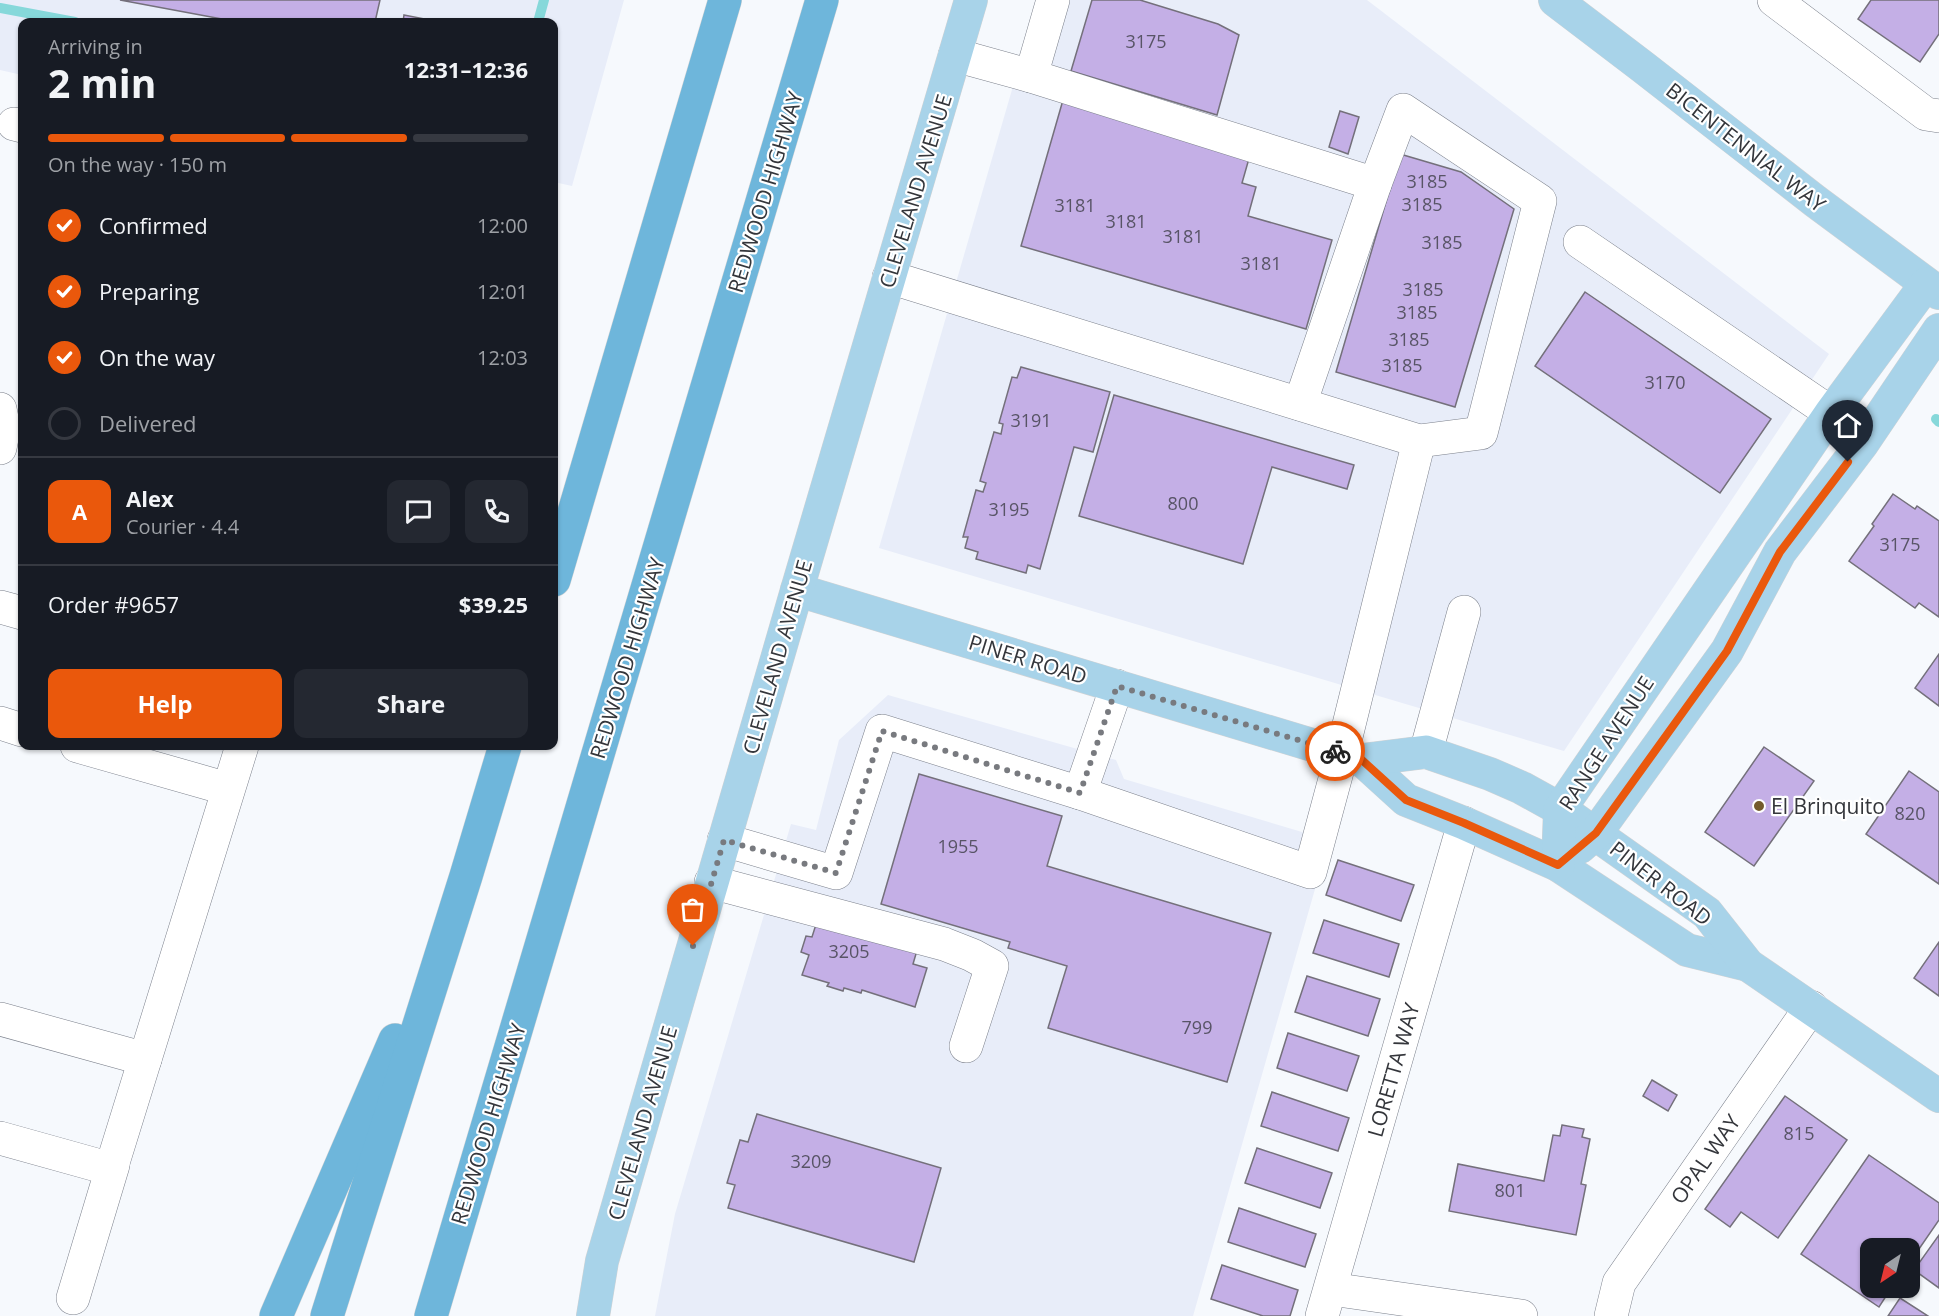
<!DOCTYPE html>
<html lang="en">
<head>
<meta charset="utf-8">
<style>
  body { margin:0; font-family:"Open Sans",sans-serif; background:#242831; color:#f1f3f6; height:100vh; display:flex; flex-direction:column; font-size:22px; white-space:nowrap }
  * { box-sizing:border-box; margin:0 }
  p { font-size:20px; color:#9ea1a6 }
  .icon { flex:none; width:33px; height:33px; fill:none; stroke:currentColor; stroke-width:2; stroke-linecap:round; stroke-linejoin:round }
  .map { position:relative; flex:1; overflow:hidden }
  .panel { position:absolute; left:18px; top:18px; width:540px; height:732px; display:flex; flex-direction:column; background:#171b24; border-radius:12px; box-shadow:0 2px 4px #0004 }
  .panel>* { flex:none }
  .needle { width:39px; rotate:215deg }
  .controls { position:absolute; left:1860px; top:1238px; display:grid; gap:12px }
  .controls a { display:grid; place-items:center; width:60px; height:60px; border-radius:12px; background:#171b24; box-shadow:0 2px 4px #0004; font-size:30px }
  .pin { position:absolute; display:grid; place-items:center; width:51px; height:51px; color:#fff; margin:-62px -26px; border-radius:50% 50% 50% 0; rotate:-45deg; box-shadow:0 0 6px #0007 }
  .pin .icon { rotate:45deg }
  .courier { position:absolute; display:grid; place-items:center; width:60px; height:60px; margin:-30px; border:4px solid #ea580c; border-radius:50%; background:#fff; color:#222; box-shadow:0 2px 8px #0007 }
  .headline em { font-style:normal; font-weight:700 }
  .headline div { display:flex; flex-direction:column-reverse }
  .headline { display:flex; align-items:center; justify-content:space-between; height:102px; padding:0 30px }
  h1 { font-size:39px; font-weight:700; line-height:45px }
  .bar { display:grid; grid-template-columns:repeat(4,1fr); gap:9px 6px; align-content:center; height:72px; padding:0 30px }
  .bar i { height:8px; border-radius:4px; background:#363941 }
  .bar .current { background:#ea580c }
  .bar p { grid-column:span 4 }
  .line { display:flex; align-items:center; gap:15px; padding:0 30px; border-top:2px solid #363941 }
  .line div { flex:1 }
  .round { display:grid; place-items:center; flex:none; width:63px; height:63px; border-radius:12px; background:#242831 }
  ol { padding:0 30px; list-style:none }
  li { display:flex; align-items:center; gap:18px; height:66px }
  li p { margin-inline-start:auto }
  li .icon { padding:6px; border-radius:50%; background:#ea580c; color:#fff; stroke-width:4 }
  li:last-child { color:#9ea1a6 }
  li i { width:33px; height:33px; border:3px solid #363941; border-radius:50% }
  .cta { display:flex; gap:12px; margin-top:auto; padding:12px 30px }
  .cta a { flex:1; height:69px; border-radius:12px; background:#ea580c; color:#fff; font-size:24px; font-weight:700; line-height:69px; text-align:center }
  .cta a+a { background:#242831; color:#f1f3f6 }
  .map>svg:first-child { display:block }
  .built { fill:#e8edf9 }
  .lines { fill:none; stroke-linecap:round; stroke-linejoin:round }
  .stream { stroke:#86d8da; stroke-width:10 }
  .building { fill:#c4afe6; stroke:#74707b; stroke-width:1.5 }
  .minor-casing { stroke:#7c818c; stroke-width:34 }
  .major-casing { stroke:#d2d3d4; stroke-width:34 }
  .highway-casing { stroke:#d2d3d4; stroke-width:34 }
  .minor { stroke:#fff; stroke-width:33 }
  .major { stroke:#a8d3e9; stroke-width:33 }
  .highway { stroke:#6eb6db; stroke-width:33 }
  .done { stroke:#787a7f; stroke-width:6; stroke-dasharray:0 10.8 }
  .route { stroke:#ea580c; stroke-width:8 }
  .poi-dot { fill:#745b2c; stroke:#fff; stroke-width:2 }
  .labels { text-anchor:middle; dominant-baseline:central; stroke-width:4.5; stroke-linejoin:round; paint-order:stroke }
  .number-label { font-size:18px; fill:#585466 }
  .street-label { font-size:21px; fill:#34363b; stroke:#fff }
  .poi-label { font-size:21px; fill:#34363b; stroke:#fff; text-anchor:start }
</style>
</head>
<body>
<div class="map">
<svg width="1939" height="1316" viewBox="0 0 1939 1316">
  <rect width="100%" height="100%" fill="#f6f9fd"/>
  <g class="built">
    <path d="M0,0H624L572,186L554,182V22H22V75L0,70Z"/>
    <path d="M1038,0H1367L1829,354L1564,751L879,548Z"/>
    <path d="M888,695L1116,760L1124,779L1329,840L1193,1316H655L675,1214L791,824L816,830L839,740Z"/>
  </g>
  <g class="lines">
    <g class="stream">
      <path d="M0,8L75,22"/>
      <path d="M538,22L544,0"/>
      <path d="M1936,419L1939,422"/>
    </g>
  </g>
  <g class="building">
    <path d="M120,0H380L375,22H238Z"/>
    <path d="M1092,0H1140L1218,24L1239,35L1217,115L1071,71Z"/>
    <path d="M1871,0H1939V34L1920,62L1858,19Z"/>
    <path d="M404,15L425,19V22H403Z"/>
    <path d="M1063,100L1250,155L1242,183L1256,187L1248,216L1332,240L1306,329L1021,246Z"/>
    <path d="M1340,111L1359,117L1348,154L1329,147Z"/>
    <path d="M1400,154L1461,172L1514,209L1455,407L1336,372Z"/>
    <path d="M1585,292L1771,419L1720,493L1535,366Z"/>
    <path d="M1021,367L1110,392L1093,452L1074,447L1040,569L1028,565L1026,573L976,559L978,552L965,548L968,537H963L976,490L983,492L986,483L980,481L994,432L1001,434L1003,424L999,423L1012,377L1017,378Z"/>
    <path d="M1114,395L1354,465L1347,489L1272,467L1243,564L1079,516Z"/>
    <path d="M1893,494L1915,509L1917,506L1939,521V617L1919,603L1915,608L1849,561L1874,526L1872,524Z"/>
    <path d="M1939,654V706L1915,688Z"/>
    <path d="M1764,747L1814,781L1754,866L1705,832Z"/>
    <path d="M1909,771L1939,792V884L1866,834Z"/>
    <path d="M919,774L1062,816L1047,866L1271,933L1227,1082L1048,1028L1067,966L1008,948L1010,942L881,904Z"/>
    <path d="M1338,860L1414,885L1401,921L1326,895Z"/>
    <path d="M819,915L918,947L913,964L927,968L915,1007L862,990L861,993L844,988L843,991L827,986L829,983L802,975L809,955L801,952L806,936L812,937Z"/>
    <path d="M1324,920L1399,944L1389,977L1313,953Z"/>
    <path d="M1939,942V996L1914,978Z"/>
    <path d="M1307,976L1380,999L1368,1036L1295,1012Z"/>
    <path d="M1288,1033L1359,1056L1347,1091L1277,1068Z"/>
    <path d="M1652,1080L1677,1095L1668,1111L1643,1096Z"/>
    <path d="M1272,1092L1349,1118L1338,1151L1261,1126Z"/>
    <path d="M1785,1096L1847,1140L1778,1238L1741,1212L1730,1227L1705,1209Z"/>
    <path d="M757,1114L941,1168L914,1262L728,1208L735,1185L727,1183L740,1140L748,1142Z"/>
    <path d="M1562,1125L1584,1129L1582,1137L1590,1139L1581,1184L1586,1185L1576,1235L1449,1211L1458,1164L1544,1181L1553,1135L1560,1136Z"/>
    <path d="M1257,1148L1332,1173L1320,1208L1245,1183Z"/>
    <path d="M1869,1155L1939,1203V1220L1910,1262V1248H1870V1287H1892L1879,1307L1801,1254Z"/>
    <path d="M1239,1208L1316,1234L1305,1267L1228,1242Z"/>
    <path d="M1939,1235V1288L1914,1270Z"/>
    <path d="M1222,1265L1298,1290L1290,1316H1263L1211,1299Z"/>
    <path d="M1900,1298L1928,1316H1888Z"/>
  </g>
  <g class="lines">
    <defs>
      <g id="minor">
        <path d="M1774,0L1926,114L1939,116"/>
        <path d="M955,55L1031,76L1375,184"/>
        <path d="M1031,76L1053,0"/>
        <path d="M14,124L22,126"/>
        <path d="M1580,242L1831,413"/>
        <path d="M1300,404L1375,184L1403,110L1540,201L1481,433L1419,441"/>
        <path d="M0,409L4,428L0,448"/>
        <path d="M0,607L22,613"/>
        <path d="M0,723L22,730"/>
        <path d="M77,746L228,789"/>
        <path d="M1426,752L1464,612"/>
        <path d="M1080,793L1117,686"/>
        <path d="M724,840L836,873L882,731L1080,793L1310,872L1342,753L1419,441L889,277"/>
        <path d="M711,882L944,944L972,955L992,966L966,1046"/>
        <path d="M0,1019L145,1059"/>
        <path d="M0,1138L111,1169L242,746"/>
        <path d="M1331,1289L1521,1316"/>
        <path d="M73,1298L113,1165"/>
        <path d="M1322,1316L1464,823"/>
        <path d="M1611,1316L1619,1283L1811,1007"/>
      </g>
      <g id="major">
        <path d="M1555,0L1643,67L1815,201L1939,293"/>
        <path d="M797,590L1362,760L1406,800L1464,823L1558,865L1687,950L1748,965"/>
        <path d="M1362,760L1426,752L1490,774L1522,788L1560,809L1707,913L1748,965L1939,1096"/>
        <path d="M1580,847L1596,833L1727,651L1780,552L1862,444L1939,330"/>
        <path d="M1558,865L1560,809L1831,413L1926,284"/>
        <path d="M593,1316L602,1261L797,590L971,0"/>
      </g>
      <g id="highway">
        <path d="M554,580L725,0"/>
        <path d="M276,1316L395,1040"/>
        <path d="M327,1316L466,876L505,746"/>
        <path d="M431,1316L822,0"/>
      </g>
    </defs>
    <use href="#minor" class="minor-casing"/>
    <use href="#major" class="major-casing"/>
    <use href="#highway" class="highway-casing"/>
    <use href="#minor" class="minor"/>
    <use href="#major" class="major"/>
    <use href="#highway" class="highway"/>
  </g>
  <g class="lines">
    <path class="done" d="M693,946L724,840L836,873L882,731L1080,793L1117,686L1335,751"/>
    <path class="route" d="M1335,751L1362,760L1406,800L1464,823L1558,865L1596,833L1727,651L1780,552L1848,462"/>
  </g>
  <circle class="poi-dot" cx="1759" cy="806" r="6"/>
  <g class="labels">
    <g class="number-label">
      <text x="1146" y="41">3175</text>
      <text x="1427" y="181">3185</text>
      <text x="1422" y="204">3185</text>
      <text x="1075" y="205">3181</text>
      <text x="1126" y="221">3181</text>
      <text x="1183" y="236">3181</text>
      <text x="1442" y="242">3185</text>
      <text x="1261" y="263">3181</text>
      <text x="1423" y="289">3185</text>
      <text x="1417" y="312">3185</text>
      <text x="1409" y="339">3185</text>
      <text x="1402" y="365">3185</text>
      <text x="1665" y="382">3170</text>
      <text x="1031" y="420">3191</text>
      <text x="1183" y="503">800</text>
      <text x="1009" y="509">3195</text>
      <text x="1900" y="544">3175</text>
      <text x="1910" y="813">820</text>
      <text x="958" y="846">1955</text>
      <text x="849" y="951">3205</text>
      <text x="1197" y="1027">799</text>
      <text x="1799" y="1133">815</text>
      <text x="811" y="1161">3209</text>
      <text x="1510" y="1190">801</text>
    </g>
    <g class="street-label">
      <text transform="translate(1746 147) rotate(38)">BICENTENNIAL WAY</text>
      <text transform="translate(915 191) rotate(-73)">CLEVELAND AVENUE</text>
      <text transform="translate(765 192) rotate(-73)">REDWOOD HIGHWAY</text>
      <text transform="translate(777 657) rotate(-74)">CLEVELAND AVENUE</text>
      <text transform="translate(627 658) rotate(-73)">REDWOOD HIGHWAY</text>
      <text transform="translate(1028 659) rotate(17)">PINER ROAD</text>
      <text transform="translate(1606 743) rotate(-57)">RANGE AVENUE</text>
      <text transform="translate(1661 883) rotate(38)">PINER ROAD</text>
      <text transform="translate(1393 1070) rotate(-74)">LORETTA WAY</text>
      <text transform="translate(642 1123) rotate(-74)">CLEVELAND AVENUE</text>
      <text transform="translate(488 1124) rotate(-73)">REDWOOD HIGHWAY</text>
      <text transform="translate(1705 1159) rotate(-55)">OPAL WAY</text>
    </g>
    <g class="poi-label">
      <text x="1771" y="806">El Brinquito</text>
    </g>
  </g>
</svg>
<div class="controls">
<a><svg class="needle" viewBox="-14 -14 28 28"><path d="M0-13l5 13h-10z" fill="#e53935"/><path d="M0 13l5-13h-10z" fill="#9ea1a6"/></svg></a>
</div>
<div class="pin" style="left:693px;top:946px;background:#ea580c"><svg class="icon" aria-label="bag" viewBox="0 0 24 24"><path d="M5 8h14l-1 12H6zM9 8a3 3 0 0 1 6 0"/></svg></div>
<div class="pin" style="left:1848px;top:462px;background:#1f2937"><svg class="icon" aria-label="home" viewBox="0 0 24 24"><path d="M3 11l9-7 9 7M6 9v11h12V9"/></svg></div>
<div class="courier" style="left:1335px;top:751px"><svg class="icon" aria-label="bike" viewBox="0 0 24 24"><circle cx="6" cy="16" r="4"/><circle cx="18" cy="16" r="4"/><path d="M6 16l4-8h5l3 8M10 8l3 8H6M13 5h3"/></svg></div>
<section class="panel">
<div class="headline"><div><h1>2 min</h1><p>Arriving in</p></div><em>12:31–12:36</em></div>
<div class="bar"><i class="current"></i><i class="current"></i><i class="current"></i><i></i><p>On the way · 150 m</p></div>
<ol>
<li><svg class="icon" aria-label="check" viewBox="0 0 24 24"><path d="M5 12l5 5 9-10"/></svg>Confirmed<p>12:00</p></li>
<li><svg class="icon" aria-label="check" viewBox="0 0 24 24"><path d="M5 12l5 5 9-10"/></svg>Preparing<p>12:01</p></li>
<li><svg class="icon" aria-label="check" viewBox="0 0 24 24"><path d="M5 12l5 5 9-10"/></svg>On the way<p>12:03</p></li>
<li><i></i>Delivered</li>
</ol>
<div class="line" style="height:108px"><b class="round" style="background:#ea580c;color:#fff">A</b><div><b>Alex</b><p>Courier · 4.4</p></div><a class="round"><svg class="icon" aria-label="chat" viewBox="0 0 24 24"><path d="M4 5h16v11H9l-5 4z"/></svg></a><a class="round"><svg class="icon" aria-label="phone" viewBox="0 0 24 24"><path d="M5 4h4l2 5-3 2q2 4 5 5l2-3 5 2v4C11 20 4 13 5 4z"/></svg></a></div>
<div class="line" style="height:78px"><div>Order #9657</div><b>$39.25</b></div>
<div class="cta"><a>Help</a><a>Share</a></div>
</section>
</div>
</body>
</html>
